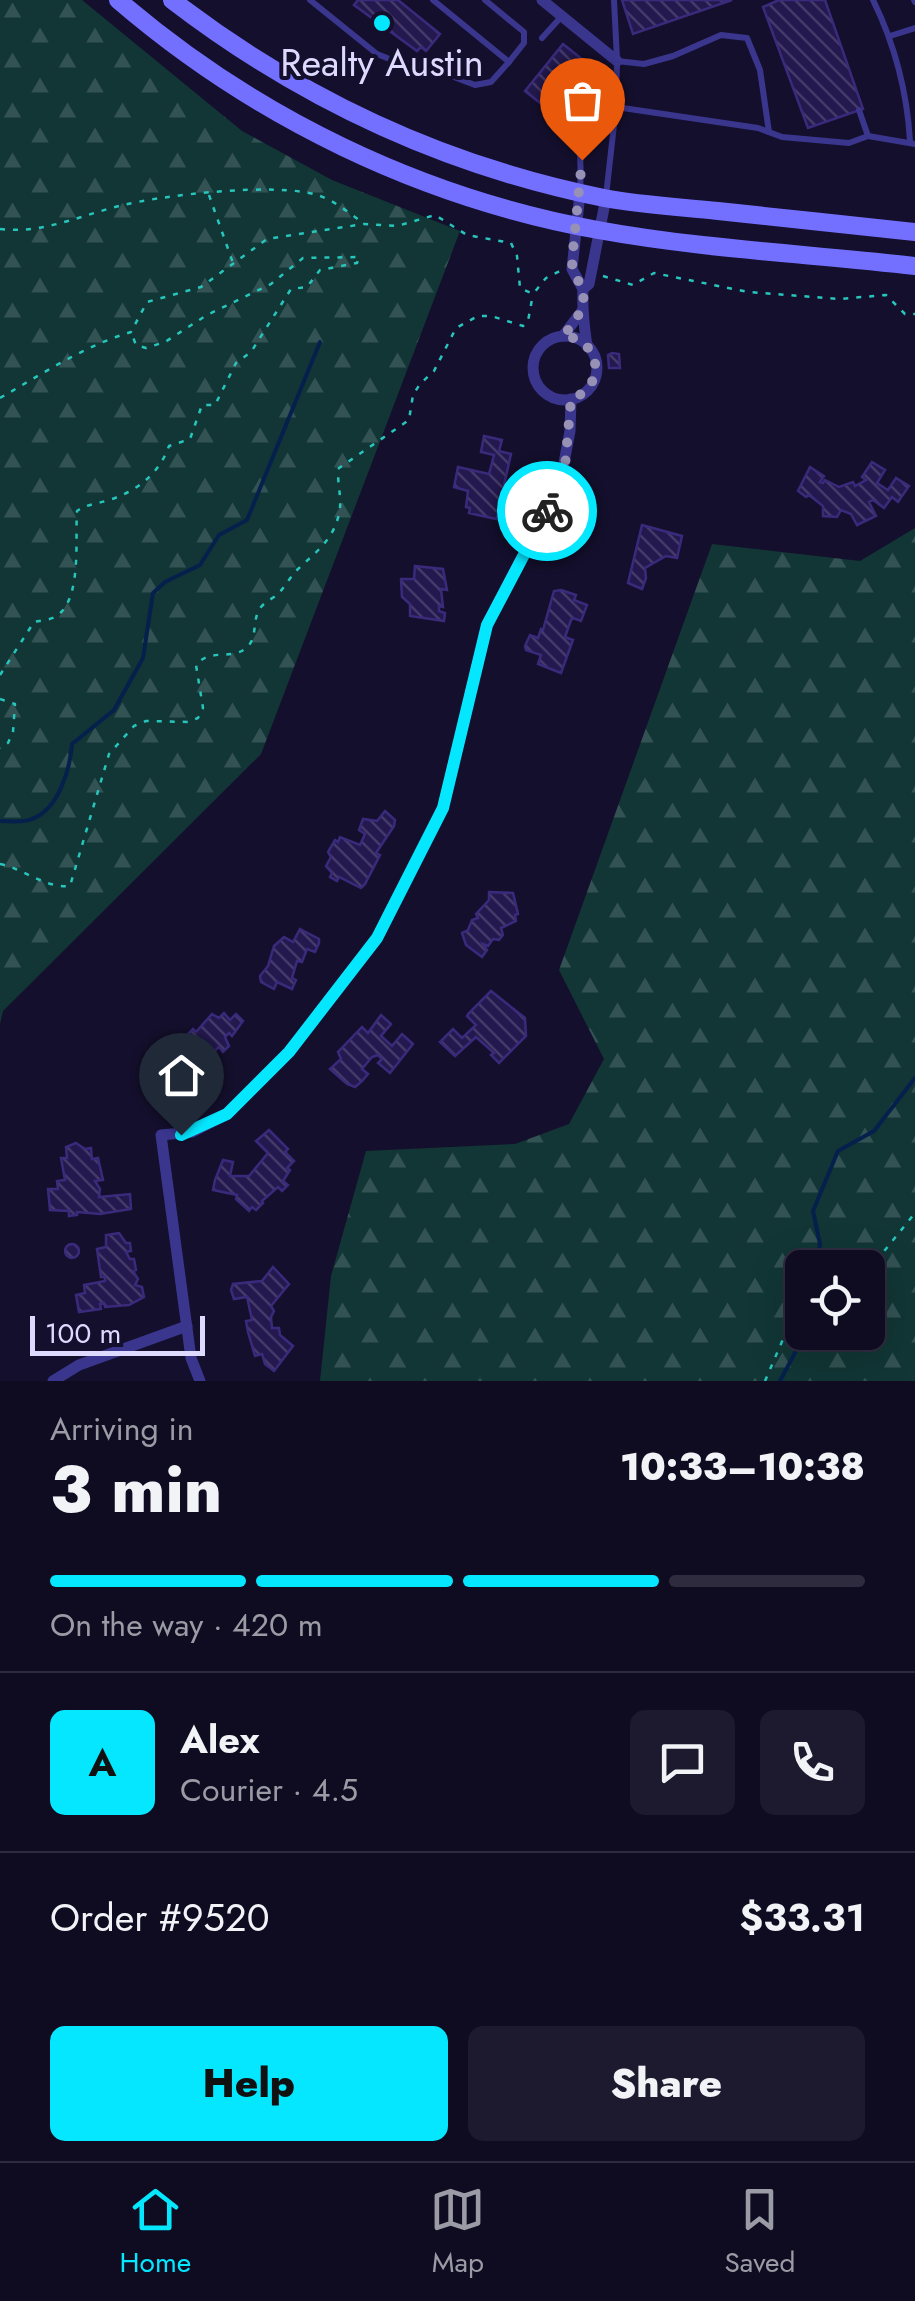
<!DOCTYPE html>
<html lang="en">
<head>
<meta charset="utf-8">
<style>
  body { margin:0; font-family:Jost,sans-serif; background:#1d192e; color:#f1f3f6; height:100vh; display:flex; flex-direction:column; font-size:38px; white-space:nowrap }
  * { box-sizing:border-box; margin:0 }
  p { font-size:32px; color:#9b9ba5 }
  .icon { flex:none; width:55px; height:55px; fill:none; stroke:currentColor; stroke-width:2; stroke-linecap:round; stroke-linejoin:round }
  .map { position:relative; height:1381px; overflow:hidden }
  .sheet { display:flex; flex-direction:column; background:#0f0b21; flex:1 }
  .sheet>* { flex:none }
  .tools { position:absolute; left:785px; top:1250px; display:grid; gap:20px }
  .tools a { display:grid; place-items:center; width:100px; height:100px; border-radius:15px; background:#0f0b21; box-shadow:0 10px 40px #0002,0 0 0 2px #2f2b3f; font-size:50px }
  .scale { position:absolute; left:30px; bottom:25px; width:175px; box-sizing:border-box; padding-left:10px; border:5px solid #ded9ff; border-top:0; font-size:28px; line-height:35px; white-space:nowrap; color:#ded9ff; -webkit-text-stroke:8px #140f2c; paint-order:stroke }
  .pin { position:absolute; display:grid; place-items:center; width:85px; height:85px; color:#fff; margin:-102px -42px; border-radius:50% 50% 50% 0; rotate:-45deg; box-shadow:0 0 10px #0007 }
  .pin .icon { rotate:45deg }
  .courier { position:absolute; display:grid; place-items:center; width:100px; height:100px; margin:-50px; border:8px solid #05e6ff; border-radius:50%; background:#fff; color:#222; box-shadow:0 2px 12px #0007 }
  .summary em { font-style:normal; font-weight:800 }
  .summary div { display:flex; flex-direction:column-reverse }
  .summary { display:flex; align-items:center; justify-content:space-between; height:170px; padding:0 50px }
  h1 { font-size:65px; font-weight:800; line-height:75px }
  .bar { display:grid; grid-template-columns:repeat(4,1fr); gap:15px 10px; align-content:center; height:120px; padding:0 50px }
  .bar i { height:12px; border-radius:8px; background:#2f2b3f }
  .bar .on { background:#05e6ff }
  .bar p { grid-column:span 4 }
  .line { display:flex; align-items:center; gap:25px; padding:0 50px; border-top:2px solid #2f2b3f }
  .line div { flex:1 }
  .round { display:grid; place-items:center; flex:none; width:105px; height:105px; border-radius:15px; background:#1d192e }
  .action { display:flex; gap:20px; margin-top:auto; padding:20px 50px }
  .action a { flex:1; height:115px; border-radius:15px; background:#05e6ff; color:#111; font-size:40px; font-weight:800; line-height:115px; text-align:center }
  .action a+a { background:#1d192e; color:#f1f3f6 }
  .tab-bar { display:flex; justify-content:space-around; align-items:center; height:140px; border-top:2px solid #2f2b3f; background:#0f0b21; font-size:28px; color:#9b9ba5 }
  .tab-bar a { display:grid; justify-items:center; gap:5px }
  .tab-bar .on { color:#05e6ff }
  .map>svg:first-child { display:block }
  .forest { fill:url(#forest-firs); fill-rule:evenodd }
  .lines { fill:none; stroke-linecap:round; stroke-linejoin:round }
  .stream { stroke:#06204d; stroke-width:4 }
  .building { fill:url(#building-back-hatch); stroke:#3a2a7c; stroke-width:2.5 }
  .path { stroke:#27c6bc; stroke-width:2.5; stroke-dasharray:5 8; stroke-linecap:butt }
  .lane { stroke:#3a368e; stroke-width:6 }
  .street { stroke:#3a368e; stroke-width:11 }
  .secondary { stroke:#7470ff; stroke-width:18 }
  .done { stroke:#9792b5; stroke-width:10; stroke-dasharray:0 18 }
  .route { stroke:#05e6ff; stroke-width:12 }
  .poi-dot { fill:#05e6ff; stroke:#140f2c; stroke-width:4 }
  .labels { text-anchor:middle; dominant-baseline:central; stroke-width:8; stroke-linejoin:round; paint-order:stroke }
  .poi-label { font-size:38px; fill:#ded9ff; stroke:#140f2c }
</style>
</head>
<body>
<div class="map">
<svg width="915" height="1381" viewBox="0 0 915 1381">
  <defs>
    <pattern id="forest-firs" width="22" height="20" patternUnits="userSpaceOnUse" patternTransform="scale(2.5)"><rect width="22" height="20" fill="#113635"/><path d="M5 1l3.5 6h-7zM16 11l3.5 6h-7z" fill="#335253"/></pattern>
    <pattern id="building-back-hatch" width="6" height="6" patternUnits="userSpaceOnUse" patternTransform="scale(2.5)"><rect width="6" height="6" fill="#24194e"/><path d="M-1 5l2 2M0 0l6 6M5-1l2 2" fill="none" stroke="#433a69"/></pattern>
  </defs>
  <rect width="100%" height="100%" fill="#140f2c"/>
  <g class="forest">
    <path d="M0,0H82L242,131L332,180L460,231L261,754L3,1011L0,1024Z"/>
    <path d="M915,528V1381H320L331,1276L366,1151L515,1144L569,1124L604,1059L559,970L712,544L860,561ZM802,1268H868V1332H802Z"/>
  </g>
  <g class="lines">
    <g class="stream">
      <path d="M0,821C10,821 23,823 32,819C59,809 70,769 72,744L114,710L143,658L153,593L165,582L200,565L219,535L247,520L320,342"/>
      <path d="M817,1268L820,1244L813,1211L838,1151L874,1131L915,1078"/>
      <path d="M780,1381L806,1332"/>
    </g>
  </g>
  <g class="building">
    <path d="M358,0H398L440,34L426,51L421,47L417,51L354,5Z"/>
    <path d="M622,0H732L633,34Z"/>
    <path d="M779,0H825L863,109L808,128L763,7Z"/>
    <path d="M563,44L593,68L584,79L581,77L558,105L550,99L544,106L525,91Z"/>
    <path d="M612,353L619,354L620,368H609L608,355Z"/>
    <path d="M484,436L502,440L499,451L511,454L502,494L506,495L496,519L469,513L470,508L466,507L468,491L454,487L458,467L489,474L494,455L481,452Z"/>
    <path d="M872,462L885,470L877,483L888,490L896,478L909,486L898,502L892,497L884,508L873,500L869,502L876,516L857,525L851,514L841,510L837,517L823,516V506L809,495L806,497L798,491L810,467L824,476L820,482L823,483L825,480L839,487L853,482L855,486L866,480L862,477Z"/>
    <path d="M642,525L682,536L677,558L666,556L645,568L646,578L642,589L628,583Z"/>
    <path d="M415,566L443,569L447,590L441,589L443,607L439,606V611L445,613L444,621L410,616V604L402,597L401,579H414Z"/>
    <path d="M561,590L576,595L574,600L587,605L581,621L573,618L571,620L565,637L573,640L561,673L538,664L541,655L526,650L525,646L530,635L538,638L541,629L543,630L554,591Z"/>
    <path d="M385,811L395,820L394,826L376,853L380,855L365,884L361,888L339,877L337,881L330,877L332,873L326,866L331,857L328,852L335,840L338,842L340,837L360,845L365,834L359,830L363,819L377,821Z"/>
    <path d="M489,892L513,893L518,914L515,915L516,921L501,928L503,935L499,940L493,939L488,946L483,944L487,950L482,957L466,945L462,933L468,930L472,920L478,918L476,914L489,900Z"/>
    <path d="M300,929L319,939V943L315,952L307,949L302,962L297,961L292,978L296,980L292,989L277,982L274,989L261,982L260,976L268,966L274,946L284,937L293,942Z"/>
    <path d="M491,991L525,1018L526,1036L499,1063L491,1055L494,1053L476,1037L455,1056L440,1042L453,1029L462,1038L476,1025L467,1016L469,1013Z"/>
    <path d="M224,1013L230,1020L236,1014L243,1021L232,1036L229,1033L225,1037L229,1046L223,1052L219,1047L207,1057L211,1061L208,1064L215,1072L204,1084L176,1056L182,1049L178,1044L193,1029L196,1032L212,1014L219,1018Z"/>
    <path d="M381,1015L391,1024L381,1036L392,1046L402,1034L413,1044L390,1073L378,1063L382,1059L378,1055L372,1057L362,1069L368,1074L362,1081L355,1087L347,1084L330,1069L341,1059L338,1052L362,1027L368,1033Z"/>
    <path d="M269,1130L288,1149L285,1152L294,1161L287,1168L290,1170L283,1181L288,1185L282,1191L278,1187L262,1201L263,1203L256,1210L252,1207L249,1211L236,1199L237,1195L213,1190L215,1180L223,1160L233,1162L230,1176H249L268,1153L256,1141Z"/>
    <path d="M76,1143L85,1149L91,1148L92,1159L98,1158L103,1180L95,1181L100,1189L99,1197L130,1194L131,1209L100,1214L77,1212V1215L69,1216V1211L50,1210L48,1189H58L57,1181L65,1180L61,1158H67L66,1147Z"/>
    <path d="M119,1233L126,1243H130L131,1251L126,1252L130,1259H134L136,1270L133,1271L138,1279L135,1285L142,1287L144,1297L129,1305L105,1307L104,1303L100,1304L101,1309L79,1312L76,1295L85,1293L84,1285L105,1281V1277H101L97,1249L106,1247V1235Z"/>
    <circle cx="72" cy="1251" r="7"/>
    <path d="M273,1267L289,1284L271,1306L274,1311L271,1317L272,1328H279L280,1335L293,1346L274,1371L265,1364L262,1354L255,1356L248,1332L246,1321L252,1320L247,1297L234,1299L231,1290L233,1284L262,1281Z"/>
  </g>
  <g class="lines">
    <g class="path">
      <path d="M209,195L233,263"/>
      <path d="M0,229C42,234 79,216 119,206C162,195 276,182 317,195C334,200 349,213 363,223"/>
      <path d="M603,276L633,285L654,273L748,292L839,299L886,295L905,314H915"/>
      <path d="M0,398C42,374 84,346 131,332L147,302L201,287L267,239L364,224L397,226L435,215L467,235L511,243L517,256L520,288L533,294L546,278L560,271"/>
      <path d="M0,675L34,622C42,620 52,620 58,615C82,597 75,537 77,511C87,504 97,504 109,500C137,491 159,474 169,446L190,439L202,405H215L236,363L251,352L291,289L307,287L320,270L357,263L359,257L303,258L271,284L207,315L165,342L146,348L136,345L131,332"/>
      <path d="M0,699L15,704L13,732L8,743L0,748"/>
      <path d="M0,864C25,869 43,888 70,886L109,754L134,726L146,721L188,722L198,718L203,708L196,665C210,648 230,660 245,649C259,639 251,619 261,607C266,601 274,598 279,593C286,585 291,576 298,569C317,551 333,540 339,514C343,497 336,484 339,468L409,420L413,395L420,384L434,371L456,328L478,316H491L523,326L528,321L533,294"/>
      <path d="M868,1271L915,1213"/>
      <path d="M765,1381L787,1330L802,1323"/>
    </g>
    <g class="lane">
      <path d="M310,0L377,54L397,62L425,66L475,85L491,82L509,62"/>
      <path d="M433,0L509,62L524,43V32L485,0"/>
      <path d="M614,0L617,59"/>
      <path d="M873,0C895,45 907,91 910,141"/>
      <path d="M914,0L915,2"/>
      <path d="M890,36L915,28"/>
      <path d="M542,38L561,17"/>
      <path d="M868,136L915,144"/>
      <path d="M580,191C584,138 566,139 616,107L758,128L782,137L849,143L868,136L859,110"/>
      <path d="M606,196L616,107L617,61L644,64L673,56L721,35L747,38L760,70L769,132"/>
    </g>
    <g class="street">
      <path d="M542,0L617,61"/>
      <path d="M580,193L572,269L583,289"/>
      <path d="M563,336L582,311"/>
      <circle cx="565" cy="368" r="32"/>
      <path d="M587,346C584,326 582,308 583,289L589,284L606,198"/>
      <path d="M53,1381L79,1365L187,1326"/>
      <path d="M200,1381L191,1358L161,1135L192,1132L227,1114L289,1052L377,938L443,808L487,625L560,484L570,431L571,399"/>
    </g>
    <g class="secondary">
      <path d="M118,0C254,117 421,198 598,230C702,249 810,254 915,266"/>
      <path d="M172,0C301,99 445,166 604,198C641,205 680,207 718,211C784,218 849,225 915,232"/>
    </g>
  </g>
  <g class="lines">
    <path class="done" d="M547,511L565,466L571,399C607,387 602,339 563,336C573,324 586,309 583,292C580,281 572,274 572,261L582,160"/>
    <path class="route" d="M181,1135L227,1114L289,1052L377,938L443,808L487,625L547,511"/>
  </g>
  <circle class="poi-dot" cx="382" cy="23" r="10"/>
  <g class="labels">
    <g class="poi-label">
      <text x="382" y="62">Realty Austin</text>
    </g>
  </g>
</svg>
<div class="tools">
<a><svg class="icon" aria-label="locate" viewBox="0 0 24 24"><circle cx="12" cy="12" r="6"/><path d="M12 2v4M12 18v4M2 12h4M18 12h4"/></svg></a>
</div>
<div class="scale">100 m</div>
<div class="pin" style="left:582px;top:160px;background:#ea580c"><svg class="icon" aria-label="bag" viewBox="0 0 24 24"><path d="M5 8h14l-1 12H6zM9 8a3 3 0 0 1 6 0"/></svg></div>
<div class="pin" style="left:181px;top:1135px;background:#1f2937"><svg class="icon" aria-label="home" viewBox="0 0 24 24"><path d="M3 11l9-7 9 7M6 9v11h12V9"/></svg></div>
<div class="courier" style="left:547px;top:511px"><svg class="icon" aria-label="bike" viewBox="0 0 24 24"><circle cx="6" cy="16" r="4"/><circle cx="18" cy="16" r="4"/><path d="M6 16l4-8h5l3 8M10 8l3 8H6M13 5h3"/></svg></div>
</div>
<section class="sheet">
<div class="summary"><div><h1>3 min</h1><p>Arriving in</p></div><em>10:33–10:38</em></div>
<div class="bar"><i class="on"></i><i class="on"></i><i class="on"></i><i></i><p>On the way · 420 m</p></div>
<div class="line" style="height:180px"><b class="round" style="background:#05e6ff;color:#111">A</b><div><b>Alex</b><p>Courier · 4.5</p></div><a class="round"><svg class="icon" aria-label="chat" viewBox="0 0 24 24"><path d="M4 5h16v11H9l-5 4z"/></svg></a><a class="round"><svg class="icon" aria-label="phone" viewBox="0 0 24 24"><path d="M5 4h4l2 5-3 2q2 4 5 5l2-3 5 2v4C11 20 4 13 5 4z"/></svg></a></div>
<div class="line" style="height:130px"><div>Order #9520</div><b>$33.31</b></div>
<div class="action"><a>Help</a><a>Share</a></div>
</section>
<nav class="tab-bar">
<a class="on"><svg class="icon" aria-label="home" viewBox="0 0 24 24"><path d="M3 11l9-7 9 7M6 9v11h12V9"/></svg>Home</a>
<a><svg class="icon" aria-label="map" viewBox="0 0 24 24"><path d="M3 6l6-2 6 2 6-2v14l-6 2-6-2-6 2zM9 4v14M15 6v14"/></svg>Map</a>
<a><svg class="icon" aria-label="saved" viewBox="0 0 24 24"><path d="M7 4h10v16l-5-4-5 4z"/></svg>Saved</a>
</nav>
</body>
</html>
